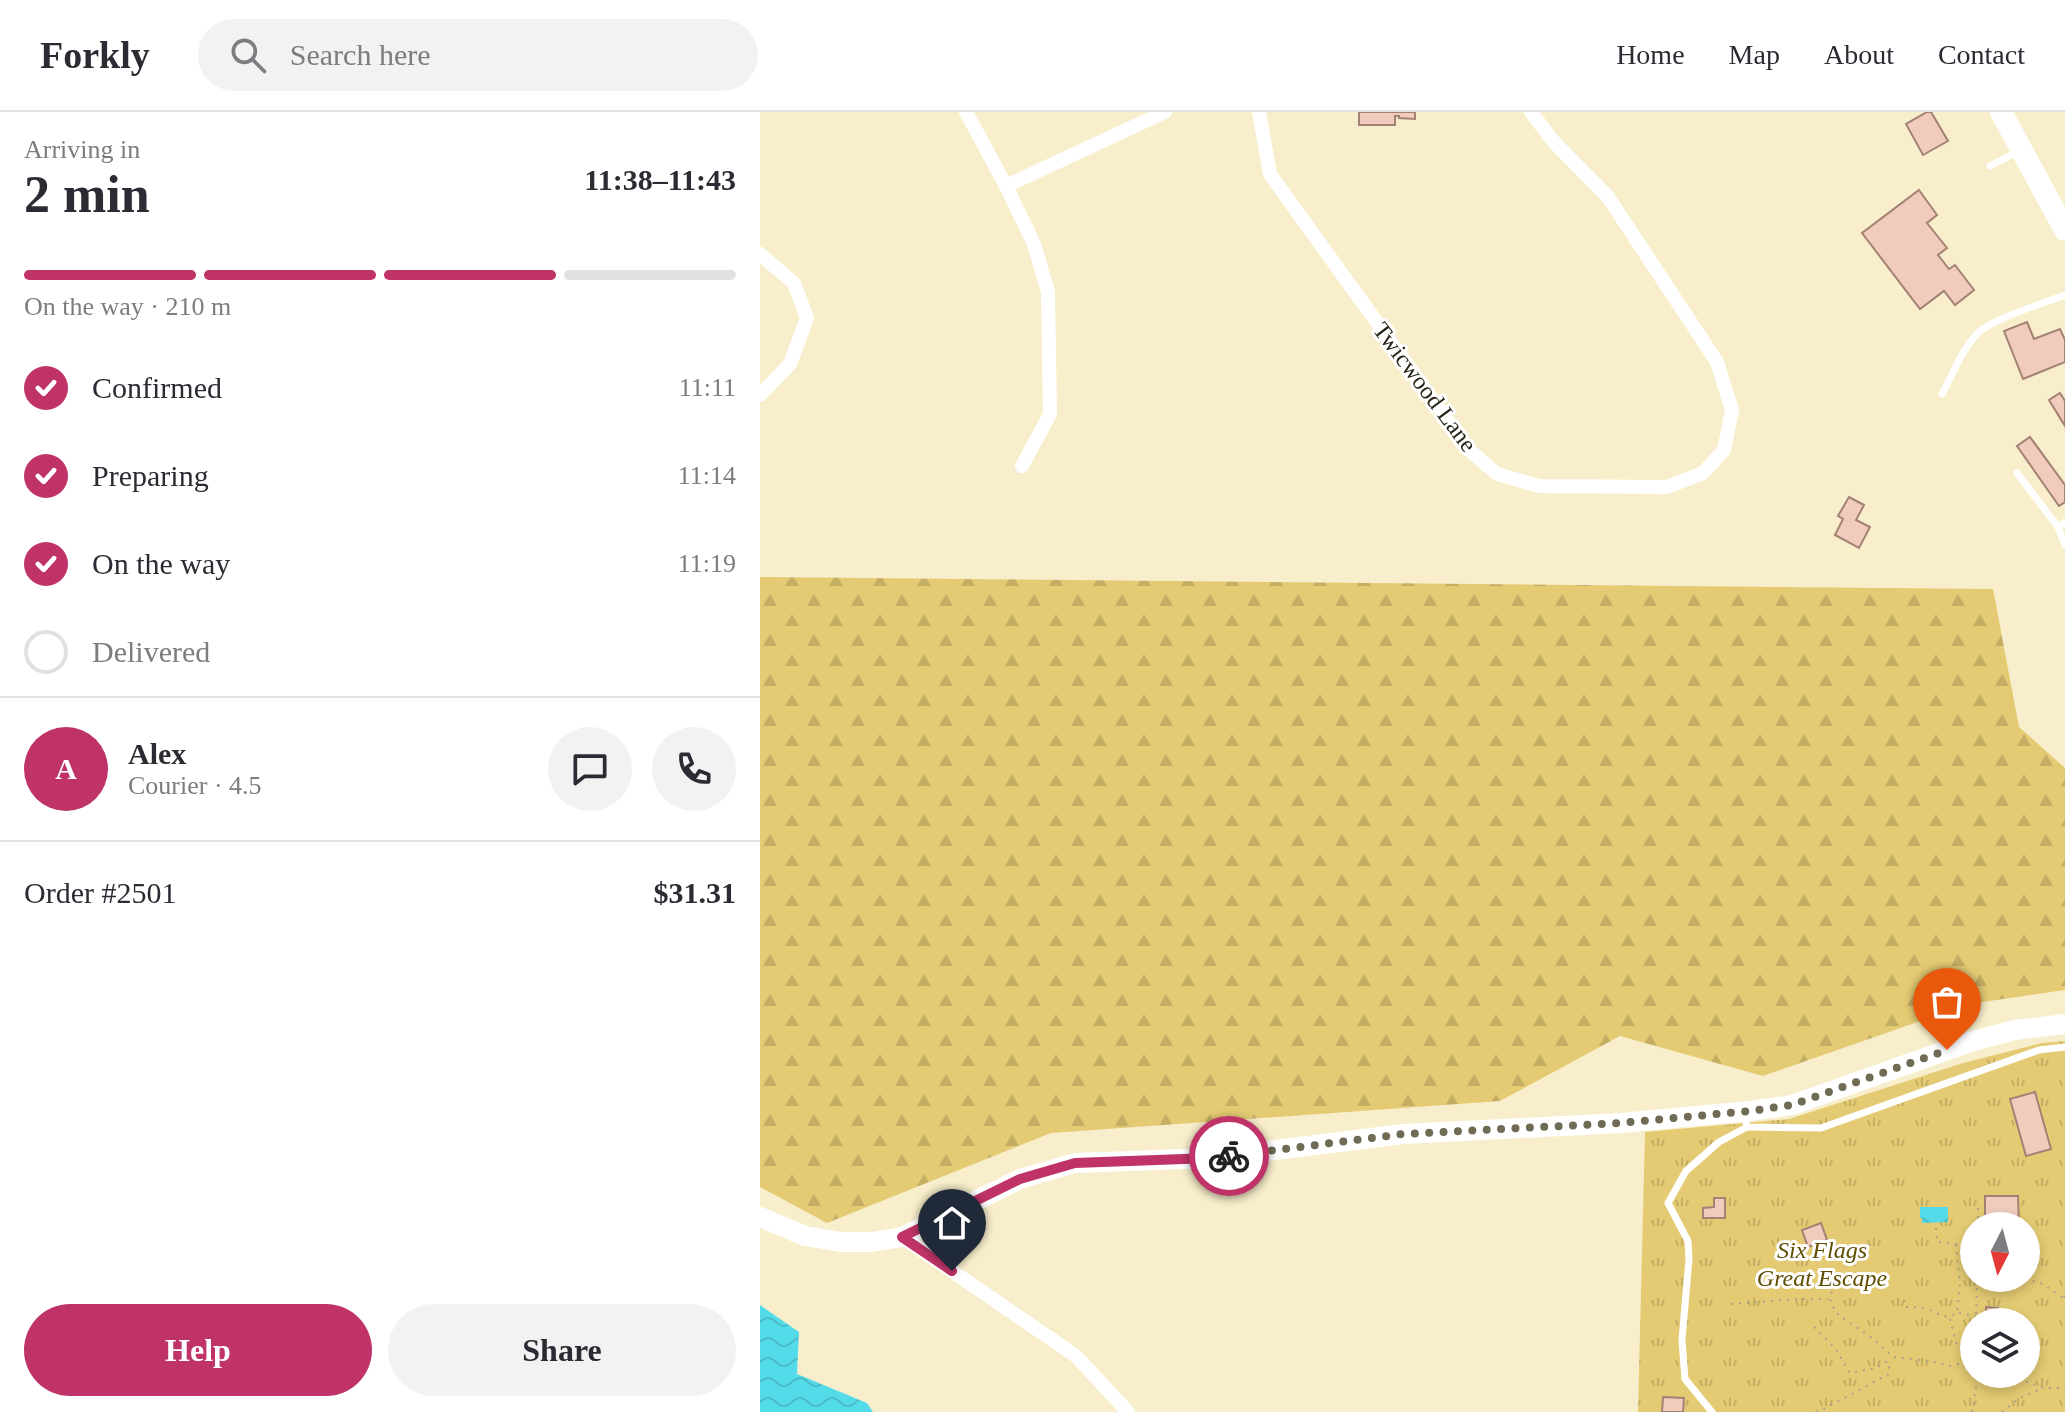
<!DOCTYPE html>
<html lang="en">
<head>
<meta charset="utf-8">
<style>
  body { margin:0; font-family:Georgia,serif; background:#f2f2f3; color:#2b2b33; height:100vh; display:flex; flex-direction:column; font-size:30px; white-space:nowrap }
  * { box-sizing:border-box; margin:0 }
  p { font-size:26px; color:#7c7c81 }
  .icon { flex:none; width:44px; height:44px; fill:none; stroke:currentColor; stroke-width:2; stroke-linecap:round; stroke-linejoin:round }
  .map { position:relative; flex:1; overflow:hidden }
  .sheet { display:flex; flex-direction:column; background:#fff; width:760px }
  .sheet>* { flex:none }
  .needle { width:52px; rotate:186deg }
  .buttons { position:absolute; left:1200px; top:1100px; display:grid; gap:16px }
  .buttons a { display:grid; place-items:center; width:80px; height:80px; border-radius:50%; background:#fff; box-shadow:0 4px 12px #0003; font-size:40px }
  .pin { position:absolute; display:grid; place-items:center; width:68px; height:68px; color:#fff; margin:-82px -34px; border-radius:50% 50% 50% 0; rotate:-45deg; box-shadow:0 0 8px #0007 }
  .pin .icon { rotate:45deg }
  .courier { position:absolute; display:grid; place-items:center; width:80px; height:80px; margin:-40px; border:6px solid #bf3368; border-radius:50%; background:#fff; color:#222; box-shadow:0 2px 10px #0007 }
  .summary em { font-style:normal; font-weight:700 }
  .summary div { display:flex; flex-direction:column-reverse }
  .summary { display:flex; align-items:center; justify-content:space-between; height:136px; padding:0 24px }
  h1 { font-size:52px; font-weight:700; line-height:60px }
  .bar { display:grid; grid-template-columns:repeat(4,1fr); gap:12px 8px; align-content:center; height:96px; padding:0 24px }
  .bar i { height:10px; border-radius:6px; background:#e1e1e2 }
  .bar .on { background:#bf3368 }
  .bar p { grid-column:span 4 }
  .line { display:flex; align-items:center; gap:20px; padding:0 24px; border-top:2px solid #e1e1e2 }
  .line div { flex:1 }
  .round { display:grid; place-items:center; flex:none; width:84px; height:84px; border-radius:42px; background:#f2f2f3 }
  ol { padding:0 24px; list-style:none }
  li { display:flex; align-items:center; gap:24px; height:88px }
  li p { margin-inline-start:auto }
  li .icon { padding:8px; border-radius:50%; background:#bf3368; color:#fff; stroke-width:4 }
  li:last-child { color:#7c7c81 }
  li i { width:44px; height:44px; border:4px solid #e1e1e2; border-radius:50% }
  .button { display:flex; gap:16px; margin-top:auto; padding:16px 24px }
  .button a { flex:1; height:92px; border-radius:48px; background:#bf3368; color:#fff; font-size:32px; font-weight:700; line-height:92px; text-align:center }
  .button a+a { background:#f2f2f3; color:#2b2b33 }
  header { display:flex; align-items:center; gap:48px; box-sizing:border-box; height:112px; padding:0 40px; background:#fff; border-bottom:2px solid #e1e1e2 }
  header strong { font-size:38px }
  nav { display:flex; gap:44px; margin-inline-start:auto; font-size:28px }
  .search { width:560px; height:72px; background:#f2f2f3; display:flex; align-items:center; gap:20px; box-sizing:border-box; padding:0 28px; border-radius:44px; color:#7c7c81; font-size:30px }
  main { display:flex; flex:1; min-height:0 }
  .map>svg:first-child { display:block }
  .forest { fill:url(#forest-firs) }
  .park { fill:url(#park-tufts); fill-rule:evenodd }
  .water { fill:url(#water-waves) }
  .building { fill:#f1ccbd; stroke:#a38174; stroke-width:2 }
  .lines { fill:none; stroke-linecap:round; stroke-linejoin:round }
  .path { stroke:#aba388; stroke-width:2; stroke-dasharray:2 6; stroke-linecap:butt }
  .lane { stroke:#fff; stroke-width:7 }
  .street { stroke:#fff; stroke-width:14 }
  .secondary { stroke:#fff; stroke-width:20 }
  .primary { stroke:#fff; stroke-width:22 }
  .done { stroke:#706b55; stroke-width:8; stroke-dasharray:0 14.4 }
  .route { stroke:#bf3368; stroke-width:10 }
  .labels { text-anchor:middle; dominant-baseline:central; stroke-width:6; stroke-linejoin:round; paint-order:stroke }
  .street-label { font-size:24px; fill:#272416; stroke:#fff }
  .park-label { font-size:24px; font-style:italic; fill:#5f4d00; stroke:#fff }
</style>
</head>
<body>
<header>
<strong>Forkly</strong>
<div class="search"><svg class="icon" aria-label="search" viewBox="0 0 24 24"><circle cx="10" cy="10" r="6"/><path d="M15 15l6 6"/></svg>Search here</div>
<nav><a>Home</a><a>Map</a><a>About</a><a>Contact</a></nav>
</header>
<main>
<section class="sheet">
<div class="summary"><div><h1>2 min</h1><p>Arriving in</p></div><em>11:38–11:43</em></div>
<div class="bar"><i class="on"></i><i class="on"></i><i class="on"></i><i></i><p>On the way · 210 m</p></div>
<ol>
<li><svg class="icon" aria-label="check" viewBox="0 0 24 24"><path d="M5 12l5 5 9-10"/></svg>Confirmed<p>11:11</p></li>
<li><svg class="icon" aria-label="check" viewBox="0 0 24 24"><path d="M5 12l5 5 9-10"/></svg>Preparing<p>11:14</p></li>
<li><svg class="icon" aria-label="check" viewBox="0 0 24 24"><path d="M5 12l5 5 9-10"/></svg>On the way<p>11:19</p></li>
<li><i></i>Delivered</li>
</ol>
<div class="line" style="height:144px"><b class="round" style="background:#bf3368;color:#fff">A</b><div><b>Alex</b><p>Courier · 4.5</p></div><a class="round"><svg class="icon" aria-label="chat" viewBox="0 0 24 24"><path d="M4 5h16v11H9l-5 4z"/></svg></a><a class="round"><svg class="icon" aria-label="phone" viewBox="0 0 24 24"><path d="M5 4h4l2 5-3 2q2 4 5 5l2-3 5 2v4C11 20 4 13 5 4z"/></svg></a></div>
<div class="line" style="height:104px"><div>Order #2501</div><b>$31.31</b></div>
<div class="button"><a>Help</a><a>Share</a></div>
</section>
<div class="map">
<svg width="1305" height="1300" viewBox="0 0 1305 1300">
  <defs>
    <pattern id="forest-firs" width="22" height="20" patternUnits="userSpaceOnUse" patternTransform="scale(2)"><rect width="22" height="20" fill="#e4cb73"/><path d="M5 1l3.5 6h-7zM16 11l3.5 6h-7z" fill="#c4ae63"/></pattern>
    <pattern id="park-tufts" width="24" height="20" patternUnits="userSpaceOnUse" patternTransform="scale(2)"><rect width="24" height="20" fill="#e4cb73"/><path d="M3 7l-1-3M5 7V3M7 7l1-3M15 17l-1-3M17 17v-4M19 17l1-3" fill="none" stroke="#c4ae63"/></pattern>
    <pattern id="water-waves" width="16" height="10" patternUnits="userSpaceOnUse" patternTransform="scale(2)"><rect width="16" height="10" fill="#54dbea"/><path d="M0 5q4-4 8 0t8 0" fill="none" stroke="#49bcc8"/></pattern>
  </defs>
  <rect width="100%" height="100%" fill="#f8eecb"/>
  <path class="forest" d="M0,465L1233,477L1259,615L1305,656V878L1209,892L1003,964L860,924L740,989L291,1021L67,1111L0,1075Z"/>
  <path class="park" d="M1305,929V1300H878L885,1020L1029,1007L1203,951L1282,931ZM1214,1114H1266V1166H1214ZM1214,1210H1266V1262H1214Z"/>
  <g class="water">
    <path d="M1160,1095H1188V1110L1162,1111V1106H1160Z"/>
    <path d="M0,1193L39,1220L37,1262L107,1291L113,1300H0Z"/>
  </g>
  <g class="building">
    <path d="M599,0H655V7L639,6V4H635V13H599Z"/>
    <path d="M1167,0H1171L1188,29L1163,43L1146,12Z"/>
    <path d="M1159,78L1177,103L1167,111L1187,136L1178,143L1189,157L1195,153L1214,178L1195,193L1184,179L1160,197L1102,121Z"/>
    <path d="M1267,210L1274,227L1300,217L1305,228V250L1263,267L1244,219Z"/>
    <path d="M1300,281L1305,289V314L1289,288Z"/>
    <path d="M1270,325L1305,373V390L1299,394L1257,334Z"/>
    <path d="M1089,385L1104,393L1096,408L1110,415L1099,436L1075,423L1083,407L1078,404Z"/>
    <path d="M1275,980L1291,1037L1266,1044L1250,987Z"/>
    <path d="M1225,1084H1258L1259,1114H1240V1106H1225Z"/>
    <path d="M954,1086H965V1106H943V1096L954,1095Z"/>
    <path d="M1061,1111L1067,1128L1048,1135L1042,1118Z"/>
    <path d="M1226,1195L1238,1196V1210H1226Z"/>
    <path d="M903,1285L924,1286L923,1300H902Z"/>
  </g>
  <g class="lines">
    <g class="path">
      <path d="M1218,1114V1094"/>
      <path d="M1176,1116L1177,1130L1214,1134"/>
      <path d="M1100,1171L1073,1175L1070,1187L1076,1201L1112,1226L1133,1245L1169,1249L1192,1254L1206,1250"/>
      <path d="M1217,1172L1270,1168L1283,1172L1303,1186"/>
      <path d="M1305,1184L1303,1186L1305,1191"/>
      <path d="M1144,1188L1145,1195C1152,1195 1159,1195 1166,1197C1179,1200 1184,1209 1197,1201L1200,1173L1196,1132"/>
      <path d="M971,1192L1039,1187H1068"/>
      <path d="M1199,1201L1216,1204"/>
      <path d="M1190,1207L1196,1231L1206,1241V1250L1214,1253"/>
      <path d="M1216,1210L1217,1166"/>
      <path d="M1054,1215L1075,1236L1090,1261L1116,1256L1132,1246"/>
      <path d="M1243,1262L1285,1276H1305"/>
      <path d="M1056,1300L1062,1298L1129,1262V1250"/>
      <path d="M1212,1300L1218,1262"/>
      <path d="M1242,1300L1261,1285L1284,1276"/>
    </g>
    <g class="lane">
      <path d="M1230,54L1259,39"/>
      <path d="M1182,282C1193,262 1202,237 1218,221C1232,207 1284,191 1305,183"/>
      <path d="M1257,361L1298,415"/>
      <path d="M1305,410L1298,415L1305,433"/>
      <path d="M984,1002L987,1015L1061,1016L1279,938L1305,935"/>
      <path d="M952,1300L925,1267L922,1228L929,1147L928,1129L908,1091L926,1059L959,1030L987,1015"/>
    </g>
    <g class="street">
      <path d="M206,0L246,74L274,132L288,180L290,302L262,354"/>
      <path d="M499,0L510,62L708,337L737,362L779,374L907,375L943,361L964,338L972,298L957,250L848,85L793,29L771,0"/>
      <path d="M246,74L405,0"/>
      <path d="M0,142L34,171L47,206L30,252L0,283"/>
      <path d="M142,1125L316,1244L368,1300"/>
    </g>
    <path class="secondary" d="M0,1105L45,1124L81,1130H112L142,1125L260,1067L315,1051L451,1046L643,1022L861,1011L990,999L1032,993L1213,929L1255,918L1305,912"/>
    <path class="primary" d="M1241,0L1305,118"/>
  </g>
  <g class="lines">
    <path class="done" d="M469,1044L643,1022L861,1011L990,999L1032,993L1187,938"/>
    <path class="route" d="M192,1159L142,1125L260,1067L315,1051L451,1046L469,1044"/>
  </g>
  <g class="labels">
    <g class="street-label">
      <text transform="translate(665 275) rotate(53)">Twicwood Lane</text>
    </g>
    <g class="park-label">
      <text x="1062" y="1138">Six Flags<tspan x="1062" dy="28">Great Escape</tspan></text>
    </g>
  </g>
</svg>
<div class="buttons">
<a><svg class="needle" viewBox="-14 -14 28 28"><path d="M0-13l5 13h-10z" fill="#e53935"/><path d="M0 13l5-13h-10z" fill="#7c7c81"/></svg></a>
<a><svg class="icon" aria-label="layers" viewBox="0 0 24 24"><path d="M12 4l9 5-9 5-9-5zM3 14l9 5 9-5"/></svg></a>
</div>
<div class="pin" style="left:1187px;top:938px;background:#ea580c"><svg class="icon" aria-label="bag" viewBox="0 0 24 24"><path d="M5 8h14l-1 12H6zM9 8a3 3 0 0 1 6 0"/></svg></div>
<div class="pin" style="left:192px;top:1159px;background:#1f2937"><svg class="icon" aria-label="home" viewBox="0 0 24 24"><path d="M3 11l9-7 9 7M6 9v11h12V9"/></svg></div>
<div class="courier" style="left:469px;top:1044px"><svg class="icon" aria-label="bike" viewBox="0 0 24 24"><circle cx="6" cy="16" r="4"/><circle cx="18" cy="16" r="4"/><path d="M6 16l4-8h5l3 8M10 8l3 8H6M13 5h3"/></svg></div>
</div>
</main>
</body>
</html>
